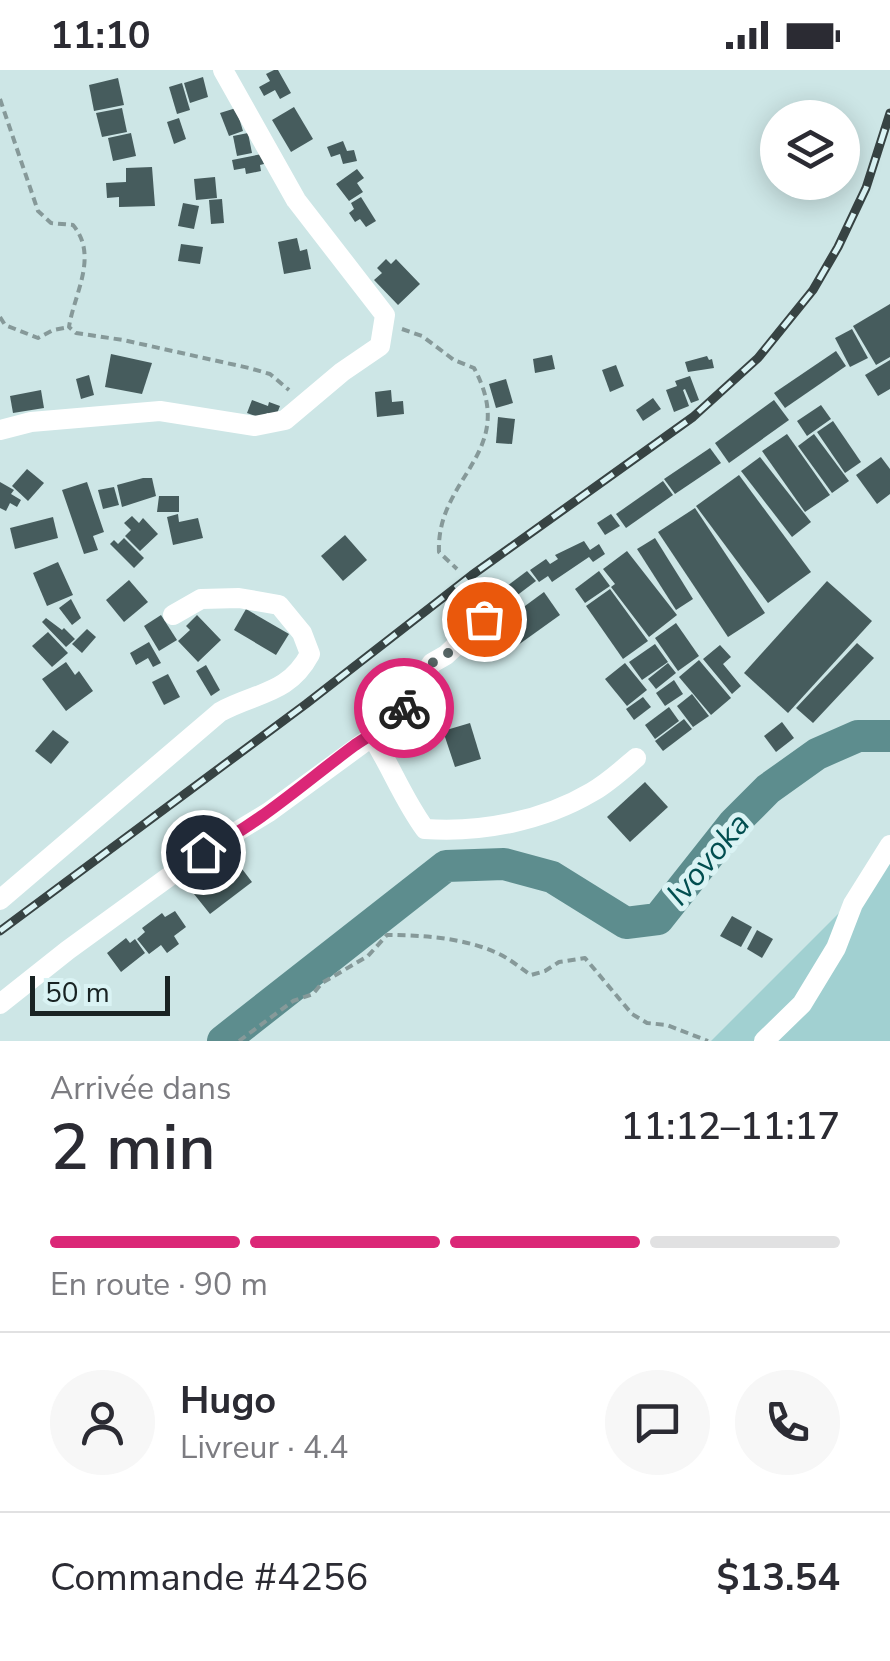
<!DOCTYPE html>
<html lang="fr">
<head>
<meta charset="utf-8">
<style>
  body { margin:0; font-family:"Nunito Sans",sans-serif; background:#f7f7f7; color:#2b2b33; height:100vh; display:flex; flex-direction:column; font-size:38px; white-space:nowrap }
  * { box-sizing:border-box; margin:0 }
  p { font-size:32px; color:#7c7c81 }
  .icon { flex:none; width:55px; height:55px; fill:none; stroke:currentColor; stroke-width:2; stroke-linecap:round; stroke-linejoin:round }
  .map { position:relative; height:971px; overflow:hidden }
  .sheet { display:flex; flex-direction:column; background:#fff; flex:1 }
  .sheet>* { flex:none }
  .fabs { position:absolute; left:760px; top:30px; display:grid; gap:20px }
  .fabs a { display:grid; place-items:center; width:100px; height:100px; border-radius:50%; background:#fff; box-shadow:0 5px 25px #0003; font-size:50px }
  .scale { position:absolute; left:30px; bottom:25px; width:140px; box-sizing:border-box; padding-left:10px; border:5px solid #192323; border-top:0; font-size:28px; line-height:35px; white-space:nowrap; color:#192323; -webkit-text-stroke:8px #daf3f4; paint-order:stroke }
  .pin { position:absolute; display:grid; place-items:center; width:85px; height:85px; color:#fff; margin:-42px; border:5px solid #fff; border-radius:50%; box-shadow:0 2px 10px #0007 }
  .courier { position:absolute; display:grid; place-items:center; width:100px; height:100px; margin:-50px; border:8px solid #db2777; border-radius:50%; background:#fff; color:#222; box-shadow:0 2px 12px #0007 }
  .headline em { font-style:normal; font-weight:600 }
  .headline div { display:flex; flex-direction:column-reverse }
  .headline { display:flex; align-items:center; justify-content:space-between; height:170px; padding:0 50px }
  h1 { font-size:65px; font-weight:600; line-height:75px }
  .bar { display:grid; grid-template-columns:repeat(4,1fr); gap:15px 10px; align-content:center; height:120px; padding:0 50px }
  .bar i { height:12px; border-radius:8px; background:#e1e1e2 }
  .bar .selected { background:#db2777 }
  .bar p { grid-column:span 4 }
  .line { display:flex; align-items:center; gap:25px; padding:0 50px; border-top:2px solid #e1e1e2 }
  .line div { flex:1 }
  .round { display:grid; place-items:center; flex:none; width:105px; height:105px; border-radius:52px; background:#f7f7f7 }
  .status { display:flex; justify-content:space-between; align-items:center; height:70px; padding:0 50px; background:#fff; direction:ltr }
  .status svg { height:28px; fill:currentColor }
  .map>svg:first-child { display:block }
  .green { fill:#a1d0d1 }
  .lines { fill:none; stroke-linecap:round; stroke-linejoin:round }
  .river { stroke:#5d8d8e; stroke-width:32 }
  .building { fill:#465c5d }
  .path { stroke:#869999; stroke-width:4; stroke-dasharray:8 5; stroke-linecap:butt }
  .minor { stroke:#fff; stroke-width:20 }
  .rail-casing { stroke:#374343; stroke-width:9 }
  .rail { stroke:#daf3f4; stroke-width:5; stroke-dasharray:15; stroke-linecap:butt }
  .done { stroke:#586767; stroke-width:10; stroke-dasharray:0 18 }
  .route { stroke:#db2777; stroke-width:12 }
  .labels { text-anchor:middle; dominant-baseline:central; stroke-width:10; stroke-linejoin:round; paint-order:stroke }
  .water-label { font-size:32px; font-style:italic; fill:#014e50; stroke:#daf3f4 }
</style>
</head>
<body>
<div class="status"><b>11:10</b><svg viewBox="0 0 49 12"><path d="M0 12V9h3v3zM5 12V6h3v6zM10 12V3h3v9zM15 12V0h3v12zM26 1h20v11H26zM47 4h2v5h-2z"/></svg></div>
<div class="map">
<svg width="890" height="971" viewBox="0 0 890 971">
  <rect width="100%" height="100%" fill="#cde6e6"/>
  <path class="green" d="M890,792V971H711Z"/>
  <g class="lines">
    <path class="river" d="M223,971L446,796L504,794L552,807L626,853L658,849L734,753L768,719L817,684L858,666H890"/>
  </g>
  <g class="building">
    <path d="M274,0H278L291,23L280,29L275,20L264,26L259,17L270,11L266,4Z"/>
    <path d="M203,7L208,27L190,33L184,13Z"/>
    <path d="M118,8L124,35L94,41L89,15Z"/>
    <path d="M182,13L190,40L177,44L169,17Z"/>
    <path d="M294,37L313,69L291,82L272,50Z"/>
    <path d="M122,38L127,62L102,67L96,43Z"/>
    <path d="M236,38L243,61L229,66L220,43Z"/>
    <path d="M179,48L186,69L174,74L167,52Z"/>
    <path d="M131,63L136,86L113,91L108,68Z"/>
    <path d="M248,63L252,83L237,86L233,66Z"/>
    <path d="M343,71L347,81L354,80L357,91L343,94L340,84L331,87L327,77Z"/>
    <path d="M262,84L264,94L260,95L261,101L246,104L245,98L234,100L232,90Z"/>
    <path d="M152,97L155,136L119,137V127L107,128L106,113L126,112V98Z"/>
    <path d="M357,99L364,108L357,113L363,122L349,131L336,114Z"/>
    <path d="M215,107L217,128L196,130L194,109Z"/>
    <path d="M361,127L376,151L366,157L360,149L355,152L349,143L354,139L351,133Z"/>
    <path d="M222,129L224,153L211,154L209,130Z"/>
    <path d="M183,133L199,136L194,159L178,156Z"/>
    <path d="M297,168L300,181L307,179L311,199L284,204L278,172Z"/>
    <path d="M181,174L203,177L200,194L178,191Z"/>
    <path d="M386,189L391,194L396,189L420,214L398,235L374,210L382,203L377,198Z"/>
    <path d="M890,234V287L876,295L853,256Z"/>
    <path d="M852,259L868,288L850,297L835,268Z"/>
    <path d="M836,281L846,296L785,338L774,323Z"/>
    <path d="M111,284L152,293L142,324L105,317Z"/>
    <path d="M552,285L555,299L535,303L533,289Z"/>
    <path d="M707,286L709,290L712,289L714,298L688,302L685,292Z"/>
    <path d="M890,290V319L878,326L865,305Z"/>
    <path d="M616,295L624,316L610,322L602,300Z"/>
    <path d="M89,305L94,325L81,329L76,309Z"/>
    <path d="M690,306L699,330L691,333L685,319L683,320L689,336L674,342L666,320L677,316L675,311Z"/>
    <path d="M506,309L513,333L496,338L489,314Z"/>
    <path d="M41,320L44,338L13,343L10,326Z"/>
    <path d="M391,320L392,332L403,331L404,344L377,347L375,322Z"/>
    <path d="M653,328L661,339L643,351L636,340Z"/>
    <path d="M252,330L268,336L269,332L280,336L276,346L267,343L264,349L247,343Z"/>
    <path d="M774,330L789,350L729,393L715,373Z"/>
    <path d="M821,335L831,349L807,366L797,351Z"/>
    <path d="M498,347L515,349L512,374L496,373Z"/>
    <path d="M833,351L861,392L845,403L817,362Z"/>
    <path d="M787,364L830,425L805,442L762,381Z"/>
    <path d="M814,364L849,411L832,423L798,376Z"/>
    <path d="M710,378L721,393L675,424L664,409Z"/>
    <path d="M760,387L811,452L792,467L741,401Z"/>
    <path d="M881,387L890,399V424L877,434L856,405Z"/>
    <path d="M27,399L44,413L28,431L12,416Z"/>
    <path d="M739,405L811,502L768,533L696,436Z"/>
    <path d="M143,408H152L156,426L122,437L117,415Z"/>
    <path d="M663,411L673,425L626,458L616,444Z"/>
    <path d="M0,412L14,420L11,424L21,430L17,437L10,433L6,441L0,438Z"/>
    <path d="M87,412L104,462L93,466L98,480L84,484L62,420Z"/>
    <path d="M114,417L119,435L103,439L98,420Z"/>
    <path d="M159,426H179V442H157Z"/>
    <path d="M695,438L765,543L728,567L658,462Z"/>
    <path d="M178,444L179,452L198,448L203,468L173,475L167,447Z"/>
    <path d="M611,444L620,456L605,465L597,453Z"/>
    <path d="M132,446L139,453L143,448L158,464L140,481L125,466L131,460L124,453Z"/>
    <path d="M53,447L58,468L15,479L10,458Z"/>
    <path d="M345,465L367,490L343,511L321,486Z"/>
    <path d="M124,468L144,488L134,498L110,474L114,470L118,474Z"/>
    <path d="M655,468L693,529L676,540L637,479Z"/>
    <path d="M584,471L590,480L599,474L605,484L593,492L589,487L552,512L548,506L539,512L530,500L546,489L550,494L558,489L555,485Z"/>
    <path d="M627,481L677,545L649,567L611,517L615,514L603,499Z"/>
    <path d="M58,492L73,525L47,536L33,503Z"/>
    <path d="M527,501L536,511L495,542L487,531Z"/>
    <path d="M599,501L610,516L585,533L575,519Z"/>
    <path d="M129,510L148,532L124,552L106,530Z"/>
    <path d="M827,511L872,551L788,643L744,603Z"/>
    <path d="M610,519L648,571L623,589L586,536Z"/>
    <path d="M544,522L560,545L507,583L491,561Z"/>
    <path d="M71,529L81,548L72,555L59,538Z"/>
    <path d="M246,539L289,564L276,585L234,560Z"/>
    <path d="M161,545L177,570L159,581L144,556Z"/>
    <path d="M197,545L221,570L198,592L178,571L190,560L186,556Z"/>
    <path d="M46,548L62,560L64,558L75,569L66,577L42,552Z"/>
    <path d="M676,553L699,586L678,601L655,568Z"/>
    <path d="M87,559L96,567L82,583L72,574Z"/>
    <path d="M48,562L68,583L52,597L32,576Z"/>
    <path d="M149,572L161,593L153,597L148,588L136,595L130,583Z"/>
    <path d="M857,573L874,588L813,653L796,638Z"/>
    <path d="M655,574L668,592L642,610L629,592Z"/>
    <path d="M720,575L731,587L723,594L741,616L732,624L703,589Z"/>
    <path d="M699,590L731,628L711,645L679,607Z"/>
    <path d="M66,592L75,605L79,601L93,621L66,641L42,609Z"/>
    <path d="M625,593L647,620L627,636L605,609Z"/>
    <path d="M668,593L676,603L656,619L648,609Z"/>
    <path d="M206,595L220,620L211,626L196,601Z"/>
    <path d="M168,604L180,627L164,635L152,612Z"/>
    <path d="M674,610L683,624L665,636L656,623Z"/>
    <path d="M692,624L709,646L693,657L677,636Z"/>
    <path d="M643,627L651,637L634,650L626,639Z"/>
    <path d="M669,637L679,651L655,669L645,655Z"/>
    <path d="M684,649L692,659L663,681L655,671Z"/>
    <path d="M782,652L794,668L776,682L764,666Z"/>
    <path d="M470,653L481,689L455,697L443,661Z"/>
    <path d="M53,660L69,672L51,694L35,681Z"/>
    <path d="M645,712L668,737L630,772L607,747Z"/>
    <path d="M236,791L252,812L210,844L194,824L204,816L200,812L206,807L210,811Z"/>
    <path d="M175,841L186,857L174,866L179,874L167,883L161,875L149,884L137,869L145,862L142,858L162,843L165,847Z"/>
    <path d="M732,846L752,857L741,877L720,866Z"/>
    <path d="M757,860L773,869L762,888L747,879Z"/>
    <path d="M126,868L130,873L135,869L145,883L121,902L107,883Z"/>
  </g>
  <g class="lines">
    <g class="path">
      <path d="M0,29L38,141L51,153L73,155C99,186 74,224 69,257L76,263L123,270L249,298L270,304L289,320"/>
      <path d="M0,247L5,255L38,268L53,260L69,257"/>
      <path d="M402,259L422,266L454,290L474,298C520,383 436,406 439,482L457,499"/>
      <path d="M239,971L293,931L313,924L322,913L368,886L387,865C422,865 465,868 497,883C509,888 520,898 531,905L545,901L559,892L585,888L632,944L647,953L667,955L708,971"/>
    </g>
    <g class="minor">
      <path d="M0,360L31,352L160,341L255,356L285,350L342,302L380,276L385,245L296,130L223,0"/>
      <path d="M371,665C391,696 403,729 425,759C481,763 543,751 592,722C608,713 622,700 636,688"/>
      <path d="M0,830L220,642C256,622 288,625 310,584L302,563L279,535L239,528L201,529L173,545"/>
      <path d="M0,934L68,880L203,782L269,742L396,649L432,593L446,585L484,549"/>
      <path d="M764,971L802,934L836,878L853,834L890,775"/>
    </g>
    <defs>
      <path id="rail" d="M0,861L306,634L472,505L693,347L758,288L813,220L838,177L866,118L890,43"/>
    </defs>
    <use href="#rail" class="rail-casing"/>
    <use href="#rail" class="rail"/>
  </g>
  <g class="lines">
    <path class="done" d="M404,638L432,593L446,585L484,549"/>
    <path class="route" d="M203,782C259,754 305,712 355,675C372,663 392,655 404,638"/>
  </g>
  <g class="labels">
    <g class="water-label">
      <text transform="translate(708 789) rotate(-50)">Ivovoka</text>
    </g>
  </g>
</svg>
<div class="fabs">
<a><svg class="icon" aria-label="layers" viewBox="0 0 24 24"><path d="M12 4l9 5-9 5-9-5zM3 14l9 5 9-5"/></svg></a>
</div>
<div class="scale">50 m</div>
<div class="pin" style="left:484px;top:549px;background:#ea580c"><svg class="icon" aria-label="bag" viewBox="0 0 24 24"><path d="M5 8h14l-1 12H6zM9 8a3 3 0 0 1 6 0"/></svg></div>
<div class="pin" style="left:203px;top:782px;background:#1f2937"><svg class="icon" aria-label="home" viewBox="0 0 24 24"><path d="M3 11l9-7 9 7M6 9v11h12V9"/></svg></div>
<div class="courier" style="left:404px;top:638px"><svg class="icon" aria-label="bike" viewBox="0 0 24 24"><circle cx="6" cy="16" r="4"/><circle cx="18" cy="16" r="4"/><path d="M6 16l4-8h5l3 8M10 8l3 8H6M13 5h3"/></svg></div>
</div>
<section class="sheet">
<div class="headline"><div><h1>2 min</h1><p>Arrivée dans</p></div><em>11:12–11:17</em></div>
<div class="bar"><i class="selected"></i><i class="selected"></i><i class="selected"></i><i></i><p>En route · 90 m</p></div>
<div class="line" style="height:180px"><a class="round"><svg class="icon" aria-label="person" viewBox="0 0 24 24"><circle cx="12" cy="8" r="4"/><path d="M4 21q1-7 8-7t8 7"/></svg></a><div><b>Hugo</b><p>Livreur · 4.4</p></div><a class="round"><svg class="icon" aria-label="chat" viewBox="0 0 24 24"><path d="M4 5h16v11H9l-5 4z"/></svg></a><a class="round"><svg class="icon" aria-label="phone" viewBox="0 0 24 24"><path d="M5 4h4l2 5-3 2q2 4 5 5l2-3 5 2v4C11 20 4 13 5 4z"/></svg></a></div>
<div class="line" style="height:130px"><div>Commande #4256</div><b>$13.54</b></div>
</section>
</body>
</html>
